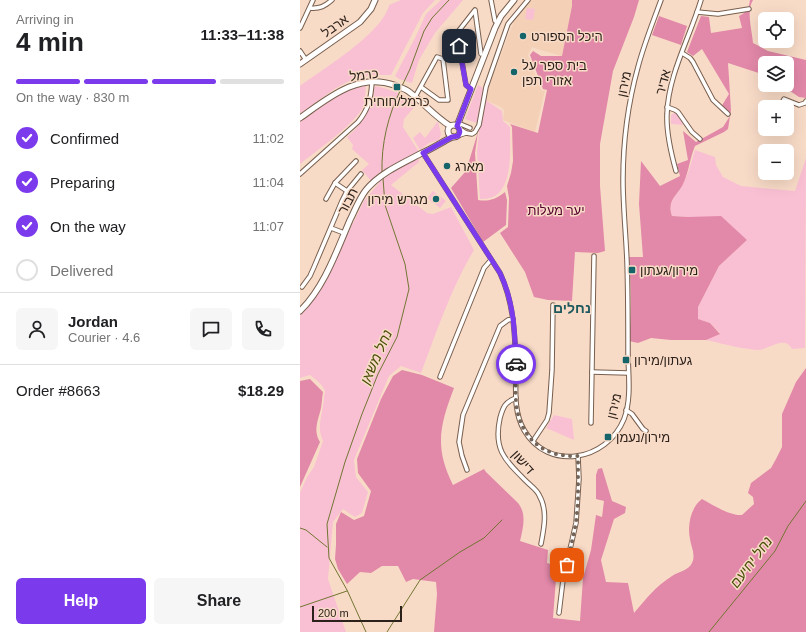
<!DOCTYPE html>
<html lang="en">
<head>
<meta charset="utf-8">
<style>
  body { margin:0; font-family:Arial,Heebo,sans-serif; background:#f6f6f6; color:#202124; height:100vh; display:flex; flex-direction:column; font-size:15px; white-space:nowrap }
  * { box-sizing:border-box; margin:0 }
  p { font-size:13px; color:#757577 }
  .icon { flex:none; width:22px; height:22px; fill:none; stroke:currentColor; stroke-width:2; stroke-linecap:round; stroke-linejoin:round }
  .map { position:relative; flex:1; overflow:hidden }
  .details { display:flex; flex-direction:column; background:#fff; width:300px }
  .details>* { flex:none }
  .controls { position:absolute; left:458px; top:12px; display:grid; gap:8px }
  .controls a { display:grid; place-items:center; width:36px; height:36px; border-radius:6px; background:#fff; box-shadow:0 4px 16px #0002; font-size:20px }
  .scale { position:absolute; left:12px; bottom:10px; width:90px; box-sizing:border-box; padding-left:4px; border:2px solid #2d221b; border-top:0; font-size:11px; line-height:14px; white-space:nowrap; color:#2d221b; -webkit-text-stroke:3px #f8dbc7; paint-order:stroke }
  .pin { position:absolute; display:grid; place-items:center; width:34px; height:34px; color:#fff; margin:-17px; border-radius:8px; box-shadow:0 2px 6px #0006 }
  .courier { position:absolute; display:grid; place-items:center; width:40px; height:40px; margin:-20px; border:3px solid #7c3aed; border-radius:50%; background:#fff; color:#222; box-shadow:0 1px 5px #0007 }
  .summary em { font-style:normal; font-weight:700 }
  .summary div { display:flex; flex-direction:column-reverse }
  .summary { display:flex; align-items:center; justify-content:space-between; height:68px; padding:0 16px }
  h1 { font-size:26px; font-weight:700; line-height:30px }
  .bar { display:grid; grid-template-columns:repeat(4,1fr); gap:6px 4px; align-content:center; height:48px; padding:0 16px }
  .bar i { height:5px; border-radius:3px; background:#e0e0e0 }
  .bar .on { background:#7c3aed }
  .bar p { grid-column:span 4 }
  .line { display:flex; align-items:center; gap:10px; padding:0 16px; border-top:1px solid #e0e0e0 }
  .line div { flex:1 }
  .round { display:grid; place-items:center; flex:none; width:42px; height:42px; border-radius:6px; background:#f6f6f6 }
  ol { padding:0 16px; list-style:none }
  li { display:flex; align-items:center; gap:12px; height:44px }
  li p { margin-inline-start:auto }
  li .icon { padding:4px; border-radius:50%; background:#7c3aed; color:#fff; stroke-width:4 }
  li:last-child { color:#757577 }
  li i { width:22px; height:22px; border:2px solid #e0e0e0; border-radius:50% }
  .primary-button { display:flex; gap:8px; margin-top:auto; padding:8px 16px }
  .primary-button a { flex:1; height:46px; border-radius:6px; background:#7c3aed; color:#fff; font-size:16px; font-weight:700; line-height:46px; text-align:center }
  .primary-button a+a { background:#f6f6f6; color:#202124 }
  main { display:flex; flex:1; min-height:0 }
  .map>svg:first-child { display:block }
  .built { fill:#f4d0b7 }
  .green { fill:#f9c0d3 }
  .forest { fill:#e288a8 }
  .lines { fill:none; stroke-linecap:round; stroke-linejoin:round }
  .stream { stroke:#727533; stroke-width:1 }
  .street-casing { stroke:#785f4e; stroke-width:5.5 }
  .secondary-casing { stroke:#785f4e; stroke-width:7 }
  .street { stroke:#fff; stroke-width:3.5 }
  .secondary { stroke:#fff; stroke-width:5 }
  .done { stroke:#746357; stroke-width:4; stroke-dasharray:0 7.2 }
  .route { stroke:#7c3aed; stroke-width:5 }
  .poi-dot { fill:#15646a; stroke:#f8dbc7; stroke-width:1.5 }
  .labels { text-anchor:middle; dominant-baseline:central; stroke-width:3; stroke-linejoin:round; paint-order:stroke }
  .street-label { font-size:13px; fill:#2d221b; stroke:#f8dbc7 }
  .poi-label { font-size:13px; fill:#2d221b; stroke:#f8dbc7; text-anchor:start }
  .park-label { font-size:13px; fill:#53002b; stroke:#f8dbc7 }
  .neighbourhood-label { font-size:14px; font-weight:bold; fill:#1d585d; stroke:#f8dbc7 }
  .water-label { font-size:14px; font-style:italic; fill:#494f08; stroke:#f8dbc7 }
</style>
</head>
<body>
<main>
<section class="details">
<div class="summary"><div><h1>4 min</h1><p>Arriving in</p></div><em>11:33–11:38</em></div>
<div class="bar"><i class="on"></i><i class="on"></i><i class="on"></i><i></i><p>On the way · 830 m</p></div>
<ol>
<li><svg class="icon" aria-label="check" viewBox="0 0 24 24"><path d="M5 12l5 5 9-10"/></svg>Confirmed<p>11:02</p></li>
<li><svg class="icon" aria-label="check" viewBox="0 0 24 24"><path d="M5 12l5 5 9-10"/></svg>Preparing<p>11:04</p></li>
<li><svg class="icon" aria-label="check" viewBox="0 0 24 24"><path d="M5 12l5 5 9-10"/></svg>On the way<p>11:07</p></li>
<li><i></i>Delivered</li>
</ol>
<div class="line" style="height:72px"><a class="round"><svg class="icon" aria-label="person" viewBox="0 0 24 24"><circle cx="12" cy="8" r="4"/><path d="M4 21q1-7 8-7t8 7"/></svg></a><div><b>Jordan</b><p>Courier · 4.6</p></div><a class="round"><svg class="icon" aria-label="chat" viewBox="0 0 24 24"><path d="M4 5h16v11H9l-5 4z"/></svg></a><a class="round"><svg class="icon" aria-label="phone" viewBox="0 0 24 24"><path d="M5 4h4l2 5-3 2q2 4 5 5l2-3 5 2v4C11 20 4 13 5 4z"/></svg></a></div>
<div class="line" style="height:52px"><div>Order #8663</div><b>$18.29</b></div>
<div class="primary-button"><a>Help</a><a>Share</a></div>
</section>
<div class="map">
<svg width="506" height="632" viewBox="0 0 506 632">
  <rect width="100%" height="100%" fill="#f8dbc7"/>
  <path class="built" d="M230,0H272V6L262,56L240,50L232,47L228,55L241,90L245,91L235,132L203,120L204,110L201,107L185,100L188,89L208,36L216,17V16Z"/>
  <g class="green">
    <path d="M101,0H135L123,13L91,75C80,75 68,74 57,78C38,84 17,102 0,114V86C23,69 83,33 89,5Z"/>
    <path d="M141,0H163L135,33L119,60L112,83L99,79L95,76L116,36L126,14Z"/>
    <path d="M227,8L235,9L233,20L225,19Z"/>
    <path d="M178,85L185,89L187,101L202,111L203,121L210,127C210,150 215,202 180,199L177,151L179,133L177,123L165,119Z"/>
    <path d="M66,86C65,92 66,99 64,105C57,123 17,150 0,164V122C22,106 38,90 66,86Z"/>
    <path d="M75,86C90,89 105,94 116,105L104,119L103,127L119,152V162L91,185L127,213L133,214L151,207L174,250C151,288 137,331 121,373L101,366L89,376L54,460L56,477L68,492L62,513L55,517L43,509L33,522L28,579L46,632H0V493L7,477L14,467L23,441C16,427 23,413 24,398C24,396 25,393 25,391C23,385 15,379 10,375L0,378V316L19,292L64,201L79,183L74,178L71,181L62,170L69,164L52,149L53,145L47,137C64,122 72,109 75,86Z"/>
    <path d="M374,113L377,114L383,125L371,124V115Z"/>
    <path d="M138,121L141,134L139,140L129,143L120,150L113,138L120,132L125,138Z"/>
    <path d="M395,150L415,157L416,165L423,177L441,186L495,191L506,158L505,348L492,349C484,335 470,349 459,350C447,350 419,343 406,340L420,333L410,323L398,319V307L419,266L447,240L388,217L372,216C366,199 379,195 384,182C389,172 392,160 395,150Z"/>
    <path d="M133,191L146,201L140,208L127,198Z"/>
    <path d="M254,415L272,419L274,440L246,428Z"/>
  </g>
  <g class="forest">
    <path d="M272,0H339L334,17L313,71L300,144V186L305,251L298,253L275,252L272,301L248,300L234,297L225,272L200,233L208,227L209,198L207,186L211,173L213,161L212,127L210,124L238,133L247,90L243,89L230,55L233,51L241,56H262L272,6Z"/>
    <path d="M450,0H453C446,11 452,30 453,43L468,51L506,60V98L499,97L490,91L489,83H487V63H465V75L428,63L431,110L428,129L424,132L395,146C390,158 389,170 384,182C379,195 366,199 372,216L388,217L421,216L447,240L419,266L398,307V319L410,323L420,334L406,340H371L351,338L338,343L329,341C332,313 331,286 329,257H343L339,204L341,161L360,186L380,176L377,164L388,160L383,131L396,142L423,127L430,116L421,107L429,94L402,49L393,56L387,52L401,16L409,17L411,33L442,28L439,16C447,12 449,8 450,0Z"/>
    <path d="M359,16L387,26L381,45L352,35Z"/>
    <path d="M178,132L175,153L178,200C189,202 196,199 205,192L207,200L206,225L183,242L151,188L166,171Z"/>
    <path d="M506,368V632H134L137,594L136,582L113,579L106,582L98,566H82L71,573L60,572L47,584L38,569L35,559L36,545V524L41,512L54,520L64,516L71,491L58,473L57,459L81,399L93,376L102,370L122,375L154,388C140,425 134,447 153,485L184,469L186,472L218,503C227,514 223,528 220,541L248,550L247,563L257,566L253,618L280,621L283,578L291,550L296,515L302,517L304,501L296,499V475L298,469L302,468L312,501L326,507L325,513L314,519L301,560L306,582L328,583L334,613C347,598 355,587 372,576C378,572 389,570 392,563C396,554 391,547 390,539C387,525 391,507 402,499C413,505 430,516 442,515L454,504L453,497L448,493L451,483L471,468L476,459L482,447V414L496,382Z"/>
    <path d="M10,379L23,392C22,397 22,403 21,408C18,421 13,430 20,442L0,487V381Z"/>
  </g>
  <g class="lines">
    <g class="stream">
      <path d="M102,86L110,69L124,31L132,18L149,0"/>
      <path d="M82,173C81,144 88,115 101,89"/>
      <path d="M0,528L6,530L27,547"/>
      <path d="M0,607L47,591"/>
      <path d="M66,632L47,590L29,558L27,524L45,462L62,414L78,374L97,337L109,289L105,264L85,205L83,178"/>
      <path d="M87,632L120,580L160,552L184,538L202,520"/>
      <path d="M409,632L475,551L488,526L506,501"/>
    </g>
    <defs>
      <g id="street">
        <path d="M191,0L195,21"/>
        <path d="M10,8C20,9 25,6 32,0"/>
        <path d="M397,12L418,14L449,9"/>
        <path d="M0,28L13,0"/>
        <path d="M148,42L157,33"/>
        <path d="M0,51L6,60"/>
        <path d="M382,53L390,58L393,62L413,100L428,114"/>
        <path d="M171,89L166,85L157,33L175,10L181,54"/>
        <path d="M115,97L137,57L143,59L148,100H139L121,87"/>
        <path d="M367,107L375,110L378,112L392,132L400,139"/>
        <path d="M480,107L484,99L499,105L505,103L506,101"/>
        <path d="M158,123L170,128"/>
        <path d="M160,129L166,133"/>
        <path d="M157,136L166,133L172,134L175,132L179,125L186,87L208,24L228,0"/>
        <path d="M123,153L200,273C214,303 215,335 216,367C216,388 213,411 224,430C248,472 307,461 324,419C332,398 328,373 328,351C328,322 328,292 327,262C326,235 323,208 323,180C323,143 328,103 338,67C344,44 353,22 361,0"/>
        <path d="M376,171C371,153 366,133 367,114C368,75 390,37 401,0"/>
        <path d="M0,174L58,122C68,110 71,99 72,82"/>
        <path d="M35,183L47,191"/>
        <path d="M26,199L35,183L56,161"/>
        <path d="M31,228L44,233"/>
        <path d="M2,287L10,276L14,267L42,201L47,191L61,174"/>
        <path d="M292,372L328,373"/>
        <path d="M140,377L184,268L191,260"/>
        <path d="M216,398C205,402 203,407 200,418C193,450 205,460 227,482C231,486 237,490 239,495C248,510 244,528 241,544"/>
        <path d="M326,410L332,414L343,429L346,431"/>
        <path d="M291,423L294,256"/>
        <path d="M233,441L247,420L249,413L252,370L253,305"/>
        <path d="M167,470L162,456L159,442L163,415L200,326L208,320L213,319"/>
        <path d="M259,613L263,580L276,523L279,479L278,456"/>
      </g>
      <g id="secondary">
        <path d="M0,64L60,22L71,9L75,0"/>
        <path d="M0,118C27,99 58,72 94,85C98,87 104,88 108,91C123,102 133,115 150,126"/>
        <circle cx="154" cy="131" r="6"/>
        <path d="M157,126L195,28L201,16L214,0"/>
        <path d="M0,311C24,288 37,250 50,220C55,210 59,199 66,190C80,173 103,163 122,153C132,149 142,142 152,137"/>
      </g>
    </defs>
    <use href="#street" class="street-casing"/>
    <use href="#secondary" class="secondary-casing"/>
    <use href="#street" class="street"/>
    <use href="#secondary" class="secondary"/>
  </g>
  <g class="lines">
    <path class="done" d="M216,364C216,377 215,389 216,402C219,437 243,458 278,456V502L276,523L267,565"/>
    <path class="route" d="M159,46L166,85L171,89L157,126C160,129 161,132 158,136L152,137L123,153L200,273C214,302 215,333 216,364"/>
  </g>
  <g class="poi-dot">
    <circle cx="223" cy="36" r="4"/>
    <circle cx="214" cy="72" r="4"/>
    <rect x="93" y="83" width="8" height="8" rx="2"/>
    <circle cx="147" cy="166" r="4"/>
    <circle cx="136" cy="199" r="4"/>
    <rect x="328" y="266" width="8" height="8" rx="2"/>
    <rect x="322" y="356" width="8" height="8" rx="2"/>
    <rect x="304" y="433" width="8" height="8" rx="2"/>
  </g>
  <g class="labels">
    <g class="street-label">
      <text transform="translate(35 26) rotate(-35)">ארבל</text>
      <text transform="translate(64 75) rotate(-7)">כרמל</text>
      <text transform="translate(363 82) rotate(-75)">אדיר</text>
      <text transform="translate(324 84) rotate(-78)">מירון</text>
      <text transform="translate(48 201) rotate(-62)">תבור</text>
      <text transform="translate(314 406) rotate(-76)">מירון</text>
      <text transform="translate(223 462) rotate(48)">דישון</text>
    </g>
    <g class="poi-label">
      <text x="231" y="36">היכל הספורט</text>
      <text x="222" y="65">בית ספר על<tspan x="222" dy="15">אזורי תפן</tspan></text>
      <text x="97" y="101" text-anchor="middle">כרמל/חוחית</text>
      <text x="155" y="166">מארג</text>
      <text x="128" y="199" text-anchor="end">מגרש מירון</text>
      <text x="340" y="270">מירון/געתון</text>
      <text x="334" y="360">געתון/מירון</text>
      <text x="316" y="437">מירון/נעמן</text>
    </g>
    <g class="park-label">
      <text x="256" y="210">יער מעלות</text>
    </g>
    <g class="neighbourhood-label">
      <text x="272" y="308">נחלים</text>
    </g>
    <g class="water-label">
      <text transform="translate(76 357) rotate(-66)">נחל משאן</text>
      <text transform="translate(451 562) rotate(-53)">נחל יחיעם</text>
    </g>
  </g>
</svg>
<div class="controls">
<a><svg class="icon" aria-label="locate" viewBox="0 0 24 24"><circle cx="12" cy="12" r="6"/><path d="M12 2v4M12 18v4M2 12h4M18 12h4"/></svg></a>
<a><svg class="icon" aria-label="layers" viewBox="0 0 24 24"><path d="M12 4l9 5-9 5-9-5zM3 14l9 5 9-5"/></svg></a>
<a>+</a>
<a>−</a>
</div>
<div class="scale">200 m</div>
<div class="pin" style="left:267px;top:565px;background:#ea580c"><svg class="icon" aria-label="bag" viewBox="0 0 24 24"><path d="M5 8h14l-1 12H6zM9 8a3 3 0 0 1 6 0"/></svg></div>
<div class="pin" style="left:159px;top:46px;background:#1f2937"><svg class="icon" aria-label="home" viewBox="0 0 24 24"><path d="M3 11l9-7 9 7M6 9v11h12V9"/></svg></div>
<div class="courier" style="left:216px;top:364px"><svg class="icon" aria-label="car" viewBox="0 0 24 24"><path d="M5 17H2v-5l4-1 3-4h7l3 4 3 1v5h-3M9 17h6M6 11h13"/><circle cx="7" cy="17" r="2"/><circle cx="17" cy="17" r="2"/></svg></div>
</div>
</main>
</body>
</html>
